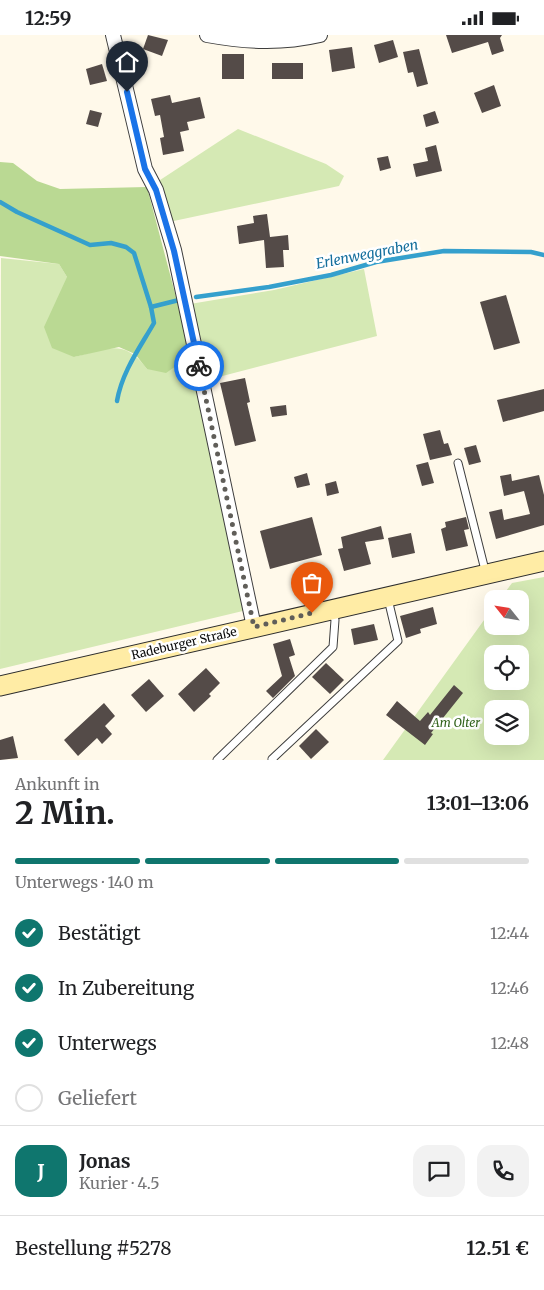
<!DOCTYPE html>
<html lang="de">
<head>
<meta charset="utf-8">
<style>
  body { margin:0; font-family:Merriweather,serif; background:#f2f2f2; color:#202124; height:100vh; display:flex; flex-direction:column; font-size:19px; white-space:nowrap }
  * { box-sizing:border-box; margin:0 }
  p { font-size:16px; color:#757577 }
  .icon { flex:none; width:28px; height:28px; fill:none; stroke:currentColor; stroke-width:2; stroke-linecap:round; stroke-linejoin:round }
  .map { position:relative; height:725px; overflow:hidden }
  .details { display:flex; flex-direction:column; background:#fff; flex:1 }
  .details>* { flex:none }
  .needle { width:32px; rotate:300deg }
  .fabs { position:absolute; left:484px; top:555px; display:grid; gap:10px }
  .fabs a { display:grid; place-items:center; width:45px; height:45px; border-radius:10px; background:#fff; box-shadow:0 5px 20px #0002; font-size:25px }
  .pin { position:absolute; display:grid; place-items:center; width:42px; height:42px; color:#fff; margin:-51px -21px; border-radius:50% 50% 50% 0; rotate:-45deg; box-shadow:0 0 5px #0007 }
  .pin .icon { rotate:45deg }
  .courier { position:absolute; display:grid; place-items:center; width:50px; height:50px; margin:-25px; border:4px solid #1a73e8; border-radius:50%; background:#fff; color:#222; box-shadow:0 1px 6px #0007 }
  .summary em { font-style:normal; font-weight:700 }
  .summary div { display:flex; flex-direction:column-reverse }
  .summary { display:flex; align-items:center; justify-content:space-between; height:85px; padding:0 15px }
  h1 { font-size:32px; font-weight:700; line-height:38px }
  .bar { display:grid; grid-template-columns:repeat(4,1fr); gap:8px 5px; align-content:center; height:60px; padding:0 15px }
  .bar i { height:6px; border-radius:4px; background:#e0e0e0 }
  .bar .active { background:#0f766e }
  .bar p { grid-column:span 4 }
  .line { display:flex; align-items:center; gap:12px; padding:0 15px; border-top:1px solid #e0e0e0 }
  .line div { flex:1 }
  .round { display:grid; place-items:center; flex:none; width:52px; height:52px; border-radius:15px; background:#f2f2f2 }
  ol { padding:0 15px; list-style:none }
  li { display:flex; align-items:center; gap:15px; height:55px }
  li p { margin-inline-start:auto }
  li .icon { padding:5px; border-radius:50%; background:#0f766e; color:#fff; stroke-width:4 }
  li:last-child { color:#757577 }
  li i { width:28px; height:28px; border:2px solid #e0e0e0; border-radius:50% }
  .status { display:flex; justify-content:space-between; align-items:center; height:35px; padding:0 25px; background:#fff; direction:ltr }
  .status svg { height:14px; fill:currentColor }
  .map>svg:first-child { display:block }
  .green { fill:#d5e9b4; fill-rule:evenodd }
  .forest { fill:#bad993 }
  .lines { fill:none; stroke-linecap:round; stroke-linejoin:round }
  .stream { stroke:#35a0cd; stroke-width:4.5 }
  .building { fill:#544b48 }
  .service-casing { stroke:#3e3e3e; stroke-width:9 }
  .minor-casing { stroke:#3e3e3e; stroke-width:16 }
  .secondary-casing { stroke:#2d2d2d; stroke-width:21 }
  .service { stroke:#fff; stroke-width:7 }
  .minor { stroke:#fff; stroke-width:14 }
  .secondary { stroke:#ffeca5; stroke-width:19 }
  .done { stroke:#605e59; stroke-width:5; stroke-dasharray:0 9 }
  .route { stroke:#1a73e8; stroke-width:6 }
  .labels { text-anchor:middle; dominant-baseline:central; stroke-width:5; stroke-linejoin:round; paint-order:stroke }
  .street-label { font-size:12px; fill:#0b0b0b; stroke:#fff }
  .park-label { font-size:12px; font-style:italic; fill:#32631c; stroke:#fff }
  .water-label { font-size:14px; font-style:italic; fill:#156f9d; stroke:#fff }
</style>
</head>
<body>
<div class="status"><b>12:59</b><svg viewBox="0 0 49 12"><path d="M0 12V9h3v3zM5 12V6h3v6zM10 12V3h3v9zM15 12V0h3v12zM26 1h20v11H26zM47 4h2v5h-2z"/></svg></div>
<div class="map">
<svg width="544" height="725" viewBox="0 0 544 725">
  <rect width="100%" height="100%" fill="#fff9ea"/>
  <g class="green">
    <path d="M238,94L326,129L344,141L339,151L169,187L157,147Z"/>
    <path d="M1,223L59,229L67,242L74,322C107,315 123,302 147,334L190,315L247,575L0,634Z"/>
    <path d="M364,234L377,301L207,345L190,269L274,255Z"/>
    <path d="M544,542V725H383L492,574V591H520V564H500L512,548ZM492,619H520V646H492ZM492,674H520V701H492Z"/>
  </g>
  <path class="forest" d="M0,127L13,128L37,146L60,154L147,152L190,315L183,326L166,338L147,334L135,319L119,312L74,322L52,313L44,292L67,242L59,229L0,221Z"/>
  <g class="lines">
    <g class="stream">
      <path d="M0,167L17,177L90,210L111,208L126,212L134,218L151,272L179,265"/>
      <path d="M196,262L269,252L331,240L376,227L444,216L531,217L544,220"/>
      <path d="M117,366C122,337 139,314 154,288L151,272"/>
    </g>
  </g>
  <g class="building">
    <path d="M148,0L168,5L162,21L143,14Z"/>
    <path d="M446,0H502L500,3L504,16L492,20L488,7L452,18Z"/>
    <path d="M393,5L398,22L379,28L374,10Z"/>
    <path d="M352,12L355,33L332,37L329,15Z"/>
    <path d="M419,14L428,49L417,52L413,37L408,38L403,17Z"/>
    <rect x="222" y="19" width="22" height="25"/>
    <rect x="272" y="28" width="31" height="16"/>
    <path d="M102,29L107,46L90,50L86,34Z"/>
    <path d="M494,50L501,71L482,78L474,58Z"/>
    <path d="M170,60L172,68L200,62L205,83L187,87L189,95L180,97L184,116L163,120L160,103L164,102L160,80L155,81L151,64Z"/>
    <path d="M90,75L102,78L98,92L86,89Z"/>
    <path d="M435,76L439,88L426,92L423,80Z"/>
    <path d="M436,110L442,136L416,142L413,129L428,126L425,113Z"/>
    <path d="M388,121L391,133L380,136L377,123Z"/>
    <path d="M267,179L270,202L288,200L289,215H283L284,232L266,233L264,205L239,209L237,191L254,188L253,181Z"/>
    <path d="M506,260L520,308L494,315L480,267Z"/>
    <path d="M245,343L250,367L247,368L256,406L235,411L220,348Z"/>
    <path d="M544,354V376L503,387L497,365Z"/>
    <path d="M286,370L287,380L272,382L270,372Z"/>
    <path d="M440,395L444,409L448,408L452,420L430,425L423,399Z"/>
    <path d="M476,410L481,427L469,430L464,413Z"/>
    <path d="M428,427L434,448L422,451L416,430Z"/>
    <path d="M307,438L310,450L297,453L294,442Z"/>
    <path d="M511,439L512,446L539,440L544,460V490L496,504L489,477L502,474L504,485L530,479L524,456L504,461L500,441Z"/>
    <path d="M336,446L339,458L327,461L325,449Z"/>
    <path d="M312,482L322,520L270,534L260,496Z"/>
    <path d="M466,482L469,494L464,495L468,511L446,516L441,494L446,492L445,487Z"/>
    <path d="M381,491L384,504L365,507L371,529L344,536L338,514L343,513L341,502Z"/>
    <path d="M411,498L415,518L392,523L388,503Z"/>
    <path d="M433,572L437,589L420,594L421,598L406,603L400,581Z"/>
    <path d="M374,589L378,605L354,610L351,594Z"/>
    <path d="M290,604L295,620L289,622L295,641L273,663L266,656L282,641L273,609Z"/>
    <path d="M326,628L344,645L330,659L312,642Z"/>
    <path d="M206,633L220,648L209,659L211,661L194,677L178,659Z"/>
    <path d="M149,644L164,661L146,677L131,660Z"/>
    <path d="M454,650L463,658L431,698L433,699L425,710L386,680L397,666L420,686L428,677L430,680Z"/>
    <path d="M104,668L115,681L105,691L112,699L102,709L97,703L78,721L64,705Z"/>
    <path d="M316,694L329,707L311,724L299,711Z"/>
    <path d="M13,701L18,723L0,725V705Z"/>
  </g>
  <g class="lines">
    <defs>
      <g id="service">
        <path d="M458,428L486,539"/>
        <path d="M217,725L333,612L335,585L332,577"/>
        <path d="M273,725L272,724L398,606L388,564"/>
      </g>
      <g id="minor">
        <path d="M113,0L145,134L156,155L174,215L254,592"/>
        <path d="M207,0C246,7 281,9 320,0"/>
      </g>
      <path id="secondary" d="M0,651L544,526"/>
    </defs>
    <use href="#service" class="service-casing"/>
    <use href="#minor" class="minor-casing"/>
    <use href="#secondary" class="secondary-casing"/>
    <use href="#service" class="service"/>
    <use href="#minor" class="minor"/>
    <use href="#secondary" class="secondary"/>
  </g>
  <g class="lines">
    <path class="done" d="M199,331L254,592L312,578"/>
    <path class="route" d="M127,57L145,134L156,155L174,216L199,331"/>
  </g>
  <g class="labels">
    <g class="street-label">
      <text transform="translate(184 608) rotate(-13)">Radeburger Straße</text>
    </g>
    <g class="park-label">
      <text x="456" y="687">Am Olter</text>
    </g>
    <g class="water-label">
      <text transform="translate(367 219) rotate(-11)">Erlenweggraben</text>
    </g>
  </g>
</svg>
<div class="fabs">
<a><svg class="needle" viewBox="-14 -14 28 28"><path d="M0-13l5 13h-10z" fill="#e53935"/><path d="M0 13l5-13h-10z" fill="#757577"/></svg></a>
<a><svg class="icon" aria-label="locate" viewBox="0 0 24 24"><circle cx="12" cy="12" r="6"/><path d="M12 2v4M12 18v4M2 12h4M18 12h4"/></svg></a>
<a><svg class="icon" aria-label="layers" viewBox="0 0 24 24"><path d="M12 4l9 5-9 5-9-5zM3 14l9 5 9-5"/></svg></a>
</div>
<div class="pin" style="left:312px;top:578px;background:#ea580c"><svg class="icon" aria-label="bag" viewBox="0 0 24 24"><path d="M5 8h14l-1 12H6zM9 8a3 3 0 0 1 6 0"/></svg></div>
<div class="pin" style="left:127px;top:57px;background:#1f2937"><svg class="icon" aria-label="home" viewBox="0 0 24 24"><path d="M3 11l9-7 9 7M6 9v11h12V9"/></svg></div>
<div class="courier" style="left:199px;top:331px"><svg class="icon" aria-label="bike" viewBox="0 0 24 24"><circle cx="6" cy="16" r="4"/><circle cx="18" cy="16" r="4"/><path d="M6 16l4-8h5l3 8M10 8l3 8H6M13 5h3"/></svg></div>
</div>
<section class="details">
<div class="summary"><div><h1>2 Min.</h1><p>Ankunft in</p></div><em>13:01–13:06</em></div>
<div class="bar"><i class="active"></i><i class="active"></i><i class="active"></i><i></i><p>Unterwegs · 140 m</p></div>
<ol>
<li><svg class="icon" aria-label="check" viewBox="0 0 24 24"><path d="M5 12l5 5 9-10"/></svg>Bestätigt<p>12:44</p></li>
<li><svg class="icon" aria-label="check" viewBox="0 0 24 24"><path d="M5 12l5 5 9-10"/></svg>In Zubereitung<p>12:46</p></li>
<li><svg class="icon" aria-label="check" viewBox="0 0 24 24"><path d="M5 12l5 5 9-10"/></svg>Unterwegs<p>12:48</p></li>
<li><i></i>Geliefert</li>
</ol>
<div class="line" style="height:90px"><b class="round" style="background:#0f766e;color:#fff">J</b><div><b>Jonas</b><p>Kurier · 4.5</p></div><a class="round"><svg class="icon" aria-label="chat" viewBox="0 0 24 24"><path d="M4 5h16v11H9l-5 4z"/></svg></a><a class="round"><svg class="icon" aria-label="phone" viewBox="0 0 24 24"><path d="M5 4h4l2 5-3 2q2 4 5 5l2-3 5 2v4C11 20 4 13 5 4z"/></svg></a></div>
<div class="line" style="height:65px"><div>Bestellung #5278</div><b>12.51 €</b></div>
</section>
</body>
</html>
